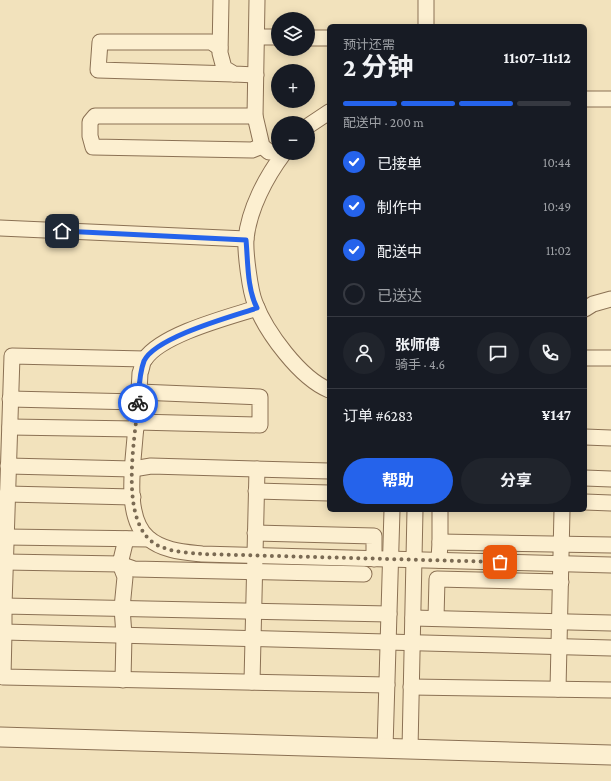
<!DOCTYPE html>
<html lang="zh">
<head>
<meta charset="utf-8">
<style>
  body { margin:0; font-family:"Crimson Pro","Noto Sans SC",serif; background:#20242c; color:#f1f3f6; height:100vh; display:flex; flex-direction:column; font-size:15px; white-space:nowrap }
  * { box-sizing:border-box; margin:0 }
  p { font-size:13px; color:#9ea1a6 }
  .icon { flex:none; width:22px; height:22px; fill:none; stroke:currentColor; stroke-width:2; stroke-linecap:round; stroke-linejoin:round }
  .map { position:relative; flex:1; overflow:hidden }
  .side { position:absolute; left:327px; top:24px; width:260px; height:488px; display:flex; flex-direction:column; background:#171b24; border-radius:6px; box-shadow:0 2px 10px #0003 }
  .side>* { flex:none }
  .buttons { position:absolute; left:271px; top:12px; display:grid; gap:8px }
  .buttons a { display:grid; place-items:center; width:44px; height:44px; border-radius:50%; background:#171b24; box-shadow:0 2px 10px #0003; font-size:20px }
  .pin { position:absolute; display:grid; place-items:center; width:34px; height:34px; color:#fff; margin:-17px; border-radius:8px; box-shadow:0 2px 6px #0006 }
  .courier { position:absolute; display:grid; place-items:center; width:40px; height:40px; margin:-20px; border:3px solid #2563eb; border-radius:50%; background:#fff; color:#222; box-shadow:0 1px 5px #0007 }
  .headline em { font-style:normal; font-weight:700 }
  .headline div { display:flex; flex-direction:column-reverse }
  .headline { display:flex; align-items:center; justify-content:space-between; height:68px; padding:0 16px }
  h1 { font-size:26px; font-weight:700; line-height:30px }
  .bar { display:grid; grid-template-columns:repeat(4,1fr); gap:6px 4px; align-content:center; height:48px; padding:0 16px }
  .bar i { height:5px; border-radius:3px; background:#363941 }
  .bar .selected { background:#2563eb }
  .bar p { grid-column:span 4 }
  .line { display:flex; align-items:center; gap:10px; padding:0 16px; border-top:1px solid #363941 }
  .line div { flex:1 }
  .round { display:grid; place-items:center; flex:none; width:42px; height:42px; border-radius:21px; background:#20242c }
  ol { padding:0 16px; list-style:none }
  li { display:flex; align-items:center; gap:12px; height:44px }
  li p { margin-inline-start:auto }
  li .icon { padding:4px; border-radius:50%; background:#2563eb; color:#fff; stroke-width:4 }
  li:last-child { color:#9ea1a6 }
  li i { width:22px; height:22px; border:2px solid #363941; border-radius:50% }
  .cta { display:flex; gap:8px; margin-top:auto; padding:8px 16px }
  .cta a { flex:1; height:46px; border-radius:24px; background:#2563eb; color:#fff; font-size:16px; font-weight:700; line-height:46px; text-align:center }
  .cta a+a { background:#20242c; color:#f1f3f6 }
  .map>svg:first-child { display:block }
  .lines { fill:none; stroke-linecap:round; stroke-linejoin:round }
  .minor-casing { stroke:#8b7154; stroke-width:17 }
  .tertiary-casing { stroke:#8b7154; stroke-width:21 }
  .minor { stroke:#fcefd0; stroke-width:15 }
  .tertiary { stroke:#fcefd0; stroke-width:19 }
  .done { stroke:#7a6a53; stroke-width:4; stroke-dasharray:0 7.2 }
  .route { stroke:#2563eb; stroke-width:5 }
</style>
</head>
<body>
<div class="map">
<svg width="611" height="781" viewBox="0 0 611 781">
  <rect width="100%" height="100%" fill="#f2e2bc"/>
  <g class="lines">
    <defs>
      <g id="minor">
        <path d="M221,0L220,53L224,68L234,74L256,75"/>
        <path d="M257,0L255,116L262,146L269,152"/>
        <path d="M426,0V26"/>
        <path d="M257,37H278"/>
        <path d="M308,38H329"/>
        <path d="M220,48L211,42H100L98,70L234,74"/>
        <path d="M585,99H611"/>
        <path d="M255,116H95L90,122V136L93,147L252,150L262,146"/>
        <path d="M308,126L329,112"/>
        <path d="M284,153C266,177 249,209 246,239C245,252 250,291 255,303C266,332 300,378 329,390"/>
        <path d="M0,228L246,239"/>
        <path d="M257,308C229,317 162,334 145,359C142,362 142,369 140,373C139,395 137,416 135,437C133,465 124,517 148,538C163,551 184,552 202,554L611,565"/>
        <path d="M585,309L593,304L611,299"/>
        <path d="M585,358H611"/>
        <path d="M10,399L138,402"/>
        <path d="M137,422L260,425V397L139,392"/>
        <path d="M10,427L136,429"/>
        <path d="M585,437L611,438"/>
        <path d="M8,466L133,469L151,466L329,471"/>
        <path d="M585,478L611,479"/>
        <path d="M256,491L329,493"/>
        <path d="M7,494L133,497"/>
        <path d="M585,502L611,503"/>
        <path d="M440,510V542"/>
        <path d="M255,533L374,536V559"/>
        <path d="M6,537L149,539"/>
        <path d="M439,560L440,542L611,545"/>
        <path d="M5,562L120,564L126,539"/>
        <path d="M120,564L134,569L364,574"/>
        <path d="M120,564L125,577L122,608L124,635L123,680"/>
        <path d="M4,606L12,356L145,359"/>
        <path d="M389,614L4,606V632L611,648"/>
        <path d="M413,618L611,623"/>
        <path d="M436,618L437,579L561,582"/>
        <path d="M4,632L3,677L387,685"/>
        <path d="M252,682L257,469"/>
        <path d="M411,687L611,690"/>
        <path d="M558,689L562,510"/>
        <path d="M385,748L392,510"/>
        <path d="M410,749L415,510"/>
      </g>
      <path id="tertiary" d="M0,737L611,755"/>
    </defs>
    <use href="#minor" class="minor-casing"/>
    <use href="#tertiary" class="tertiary-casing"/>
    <use href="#minor" class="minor"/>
    <use href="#tertiary" class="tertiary"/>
  </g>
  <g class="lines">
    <path class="done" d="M138,403C135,440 118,524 157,545C171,552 188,553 202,554L500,562"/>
    <path class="route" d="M62,231L246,240C248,261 247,289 257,308C233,316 155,337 144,361C139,374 139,389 138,403"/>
  </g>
</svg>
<div class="buttons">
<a><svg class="icon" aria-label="layers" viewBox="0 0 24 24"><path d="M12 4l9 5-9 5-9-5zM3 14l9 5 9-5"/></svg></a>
<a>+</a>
<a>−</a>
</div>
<div class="pin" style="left:500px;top:562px;background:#ea580c"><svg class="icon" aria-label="bag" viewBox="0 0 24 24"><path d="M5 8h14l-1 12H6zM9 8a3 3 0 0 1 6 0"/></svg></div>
<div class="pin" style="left:62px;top:231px;background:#1f2937"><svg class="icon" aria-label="home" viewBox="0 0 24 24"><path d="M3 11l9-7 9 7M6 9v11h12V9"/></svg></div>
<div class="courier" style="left:138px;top:403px"><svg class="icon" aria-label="bike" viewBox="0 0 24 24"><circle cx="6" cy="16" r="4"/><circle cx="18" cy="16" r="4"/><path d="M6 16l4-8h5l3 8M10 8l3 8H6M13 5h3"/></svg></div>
<section class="side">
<div class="headline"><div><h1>2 分钟</h1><p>预计还需</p></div><em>11:07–11:12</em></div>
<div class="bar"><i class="selected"></i><i class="selected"></i><i class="selected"></i><i></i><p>配送中 · 200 m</p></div>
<ol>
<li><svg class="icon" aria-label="check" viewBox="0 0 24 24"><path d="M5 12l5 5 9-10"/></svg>已接单<p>10:44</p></li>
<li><svg class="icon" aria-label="check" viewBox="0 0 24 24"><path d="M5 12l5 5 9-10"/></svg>制作中<p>10:49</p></li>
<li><svg class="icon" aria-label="check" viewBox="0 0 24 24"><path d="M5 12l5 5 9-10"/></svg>配送中<p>11:02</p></li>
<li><i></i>已送达</li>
</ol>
<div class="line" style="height:72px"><a class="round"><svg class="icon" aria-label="person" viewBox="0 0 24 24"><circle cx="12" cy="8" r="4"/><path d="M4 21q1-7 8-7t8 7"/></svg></a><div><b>张师傅</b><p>骑手 · 4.6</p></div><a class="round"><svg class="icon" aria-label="chat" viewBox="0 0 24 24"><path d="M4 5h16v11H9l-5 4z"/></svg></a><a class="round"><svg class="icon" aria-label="phone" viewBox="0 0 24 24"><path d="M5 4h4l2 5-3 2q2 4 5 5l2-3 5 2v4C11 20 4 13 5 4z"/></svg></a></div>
<div class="line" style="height:52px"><div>订单 #6283</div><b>¥147</b></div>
<div class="cta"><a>帮助</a><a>分享</a></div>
</section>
</div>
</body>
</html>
